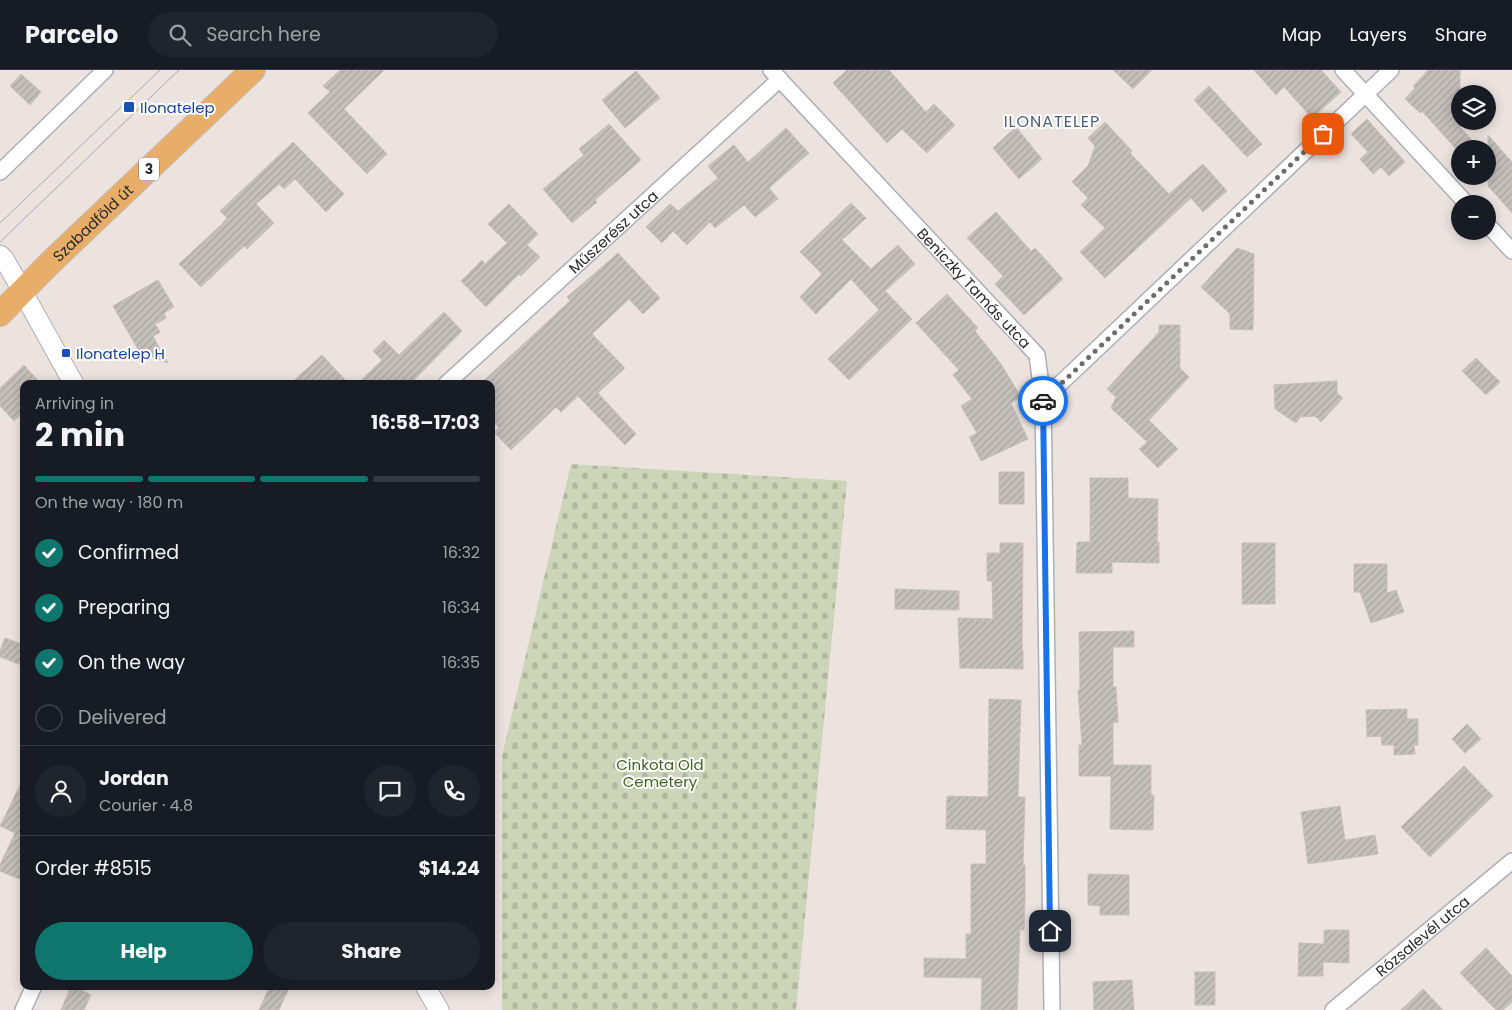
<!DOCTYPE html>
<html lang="en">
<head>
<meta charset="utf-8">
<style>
  body { margin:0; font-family:Poppins,sans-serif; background:#20242c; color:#f1f3f6; height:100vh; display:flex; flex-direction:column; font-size:19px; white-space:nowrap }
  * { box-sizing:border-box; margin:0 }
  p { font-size:16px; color:#9ea1a6 }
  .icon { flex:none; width:28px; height:28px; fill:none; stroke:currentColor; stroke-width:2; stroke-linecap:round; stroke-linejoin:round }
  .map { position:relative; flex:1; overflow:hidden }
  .panel { position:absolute; left:20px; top:310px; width:475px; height:610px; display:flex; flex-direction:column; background:#171b24; border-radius:10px; box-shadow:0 2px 12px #0003 }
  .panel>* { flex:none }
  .controls { position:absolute; left:1451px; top:15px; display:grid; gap:10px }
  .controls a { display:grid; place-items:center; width:45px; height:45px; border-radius:50%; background:#171b24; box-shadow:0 2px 12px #0003; font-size:25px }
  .pin { position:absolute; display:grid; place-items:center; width:42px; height:42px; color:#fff; margin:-21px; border-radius:10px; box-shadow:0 2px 8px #0006 }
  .courier { position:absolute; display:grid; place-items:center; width:50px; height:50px; margin:-25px; border:4px solid #1a73e8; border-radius:50%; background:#fff; color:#222; box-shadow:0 1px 6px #0007 }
  .head em { font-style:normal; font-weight:700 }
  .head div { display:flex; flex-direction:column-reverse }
  .head { display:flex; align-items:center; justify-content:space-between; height:85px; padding:0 15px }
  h1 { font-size:32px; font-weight:700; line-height:38px }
  .bar { display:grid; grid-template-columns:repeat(4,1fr); gap:8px 5px; align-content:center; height:60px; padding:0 15px }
  .bar i { height:6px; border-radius:4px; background:#363941 }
  .bar .selected { background:#0f766e }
  .bar p { grid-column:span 4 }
  .line { display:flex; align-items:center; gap:12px; padding:0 15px; border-top:1px solid #363941 }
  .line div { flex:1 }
  .round { display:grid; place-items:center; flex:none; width:52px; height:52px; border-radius:26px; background:#20242c }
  ol { padding:0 15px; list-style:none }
  li { display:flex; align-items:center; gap:15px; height:55px }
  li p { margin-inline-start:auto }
  li .icon { padding:5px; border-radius:50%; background:#0f766e; color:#fff; stroke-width:4 }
  li:last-child { color:#9ea1a6 }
  li i { width:28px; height:28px; border:2px solid #363941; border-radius:50% }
  .button { display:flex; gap:10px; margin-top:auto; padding:10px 15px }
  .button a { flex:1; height:58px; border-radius:30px; background:#0f766e; color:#fff; font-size:20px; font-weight:700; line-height:58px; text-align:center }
  .button a+a { background:#20242c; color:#f1f3f6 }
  header { display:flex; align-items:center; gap:30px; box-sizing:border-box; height:70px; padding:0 25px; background:#171b24; border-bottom:1px solid #363941 }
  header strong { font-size:24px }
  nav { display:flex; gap:28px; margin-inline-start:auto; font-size:18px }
  .search { width:350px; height:45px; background:#20242c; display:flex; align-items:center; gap:12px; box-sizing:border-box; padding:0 18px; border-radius:28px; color:#9ea1a6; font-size:19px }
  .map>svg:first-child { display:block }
  .cemetery { fill:url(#cemetery-stones) }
  .building { fill:url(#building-hatch); stroke:#c8bfb8 }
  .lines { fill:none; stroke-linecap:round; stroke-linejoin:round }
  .minor-casing { stroke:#abb0b7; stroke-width:18 }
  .tertiary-casing { stroke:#abb0b7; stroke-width:21 }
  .primary-casing { stroke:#c4c4c4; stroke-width:26 }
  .minor { stroke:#fff; stroke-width:15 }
  .tertiary { stroke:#fff; stroke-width:19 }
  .primary { stroke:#e8ad68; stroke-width:24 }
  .tram { stroke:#a1a8b4; stroke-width:1 }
  .done { stroke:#6f6b6a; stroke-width:5; stroke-dasharray:0 9 }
  .route { stroke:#1a73e8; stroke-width:6 }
  .transit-dot { fill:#1a4fb4; stroke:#fff; stroke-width:2 }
  .labels { text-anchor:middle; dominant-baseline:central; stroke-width:4; stroke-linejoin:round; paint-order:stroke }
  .shield { fill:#fff; stroke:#6b6b6b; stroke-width:1 }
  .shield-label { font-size:14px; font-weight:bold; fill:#2b2b2b }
  .transit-label { font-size:15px; fill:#164399; stroke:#fff; text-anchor:start }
  .street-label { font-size:15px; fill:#2b2b2b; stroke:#fff }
  .park-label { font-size:15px; fill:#3d641f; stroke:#fff }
  .neighbourhood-label { font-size:16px; letter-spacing:1px; fill:#4e6079; stroke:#fff }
</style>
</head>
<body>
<header>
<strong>Parcelo</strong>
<div class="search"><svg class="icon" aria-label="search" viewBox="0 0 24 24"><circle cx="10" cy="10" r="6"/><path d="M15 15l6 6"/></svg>Search here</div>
<nav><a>Map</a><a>Layers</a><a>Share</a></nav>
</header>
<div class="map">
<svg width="1512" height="940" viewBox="0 0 1512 940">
  <defs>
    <pattern id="cemetery-stones" width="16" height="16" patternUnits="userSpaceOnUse" patternTransform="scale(1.25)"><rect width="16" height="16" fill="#ccd5b7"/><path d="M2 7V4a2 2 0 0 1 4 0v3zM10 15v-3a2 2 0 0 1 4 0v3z" fill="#afb79e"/></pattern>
    <pattern id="building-hatch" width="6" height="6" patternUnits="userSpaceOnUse" patternTransform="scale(1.25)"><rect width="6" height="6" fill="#c5bfba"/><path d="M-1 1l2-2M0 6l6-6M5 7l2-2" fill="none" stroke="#a9a4a0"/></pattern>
  </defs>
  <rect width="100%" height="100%" fill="#ece3df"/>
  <path class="cemetery" d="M571,394L847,411L796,940H502V686Z"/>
  <g class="building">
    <path d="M340,0H384L344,39L387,84L367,104L308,43L330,22L323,16Z"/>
    <path d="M847,0H889L926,42L934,34L955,55L927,83L902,59L887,73L833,13Z"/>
    <path d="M1113,0H1152L1133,19Z"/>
    <path d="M1254,0H1321L1341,22L1312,48L1284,17L1276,25Z"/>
    <path d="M1428,0H1460V57L1480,79H1456L1422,41L1420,43L1405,29L1415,18L1413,16Z"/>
    <path d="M636,1L660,28L625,58L602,30Z"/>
    <path d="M21,4L41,22L30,35L10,16Z"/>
    <path d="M1209,16L1262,74L1247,87L1194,30Z"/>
    <path d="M1367,49L1405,92L1389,106L1381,97L1373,104L1360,89L1368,82L1351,64Z"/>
    <path d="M1105,52L1132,81L1130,83L1169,124L1203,94L1227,121L1203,142L1191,128L1105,208L1080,182L1105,158L1081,135L1088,128L1072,112L1088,96L1095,76L1088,68Z"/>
    <path d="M609,54L641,90L595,130L597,132L572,153L543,119L584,85L579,79Z"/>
    <path d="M1016,57L1042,89L1019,109L993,78Z"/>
    <path d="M786,58L809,83L769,118L778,129L755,147L744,135L715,158L710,152L687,175L673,161L662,173L646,157L670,134L678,141L718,108L708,96L734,75L748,92Z"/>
    <path d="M1488,65L1512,92V143L1488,116Z"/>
    <path d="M293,72L344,124L326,142L295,109L284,119L279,114L256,134L274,153L247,179L244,176L201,217L179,194L222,154L227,148L220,141Z"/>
    <path d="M851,133L866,148L842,170L871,199L898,175L915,194L885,221L912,249L849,310L828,289L879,240L851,209L816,244L800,227L822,204L800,182Z"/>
    <path d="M509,134L538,164L527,175L540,187L521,206L519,204L486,237L461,211L482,190L485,194L507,173L488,154Z"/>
    <path d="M996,142L1031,181L1035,178L1063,209L1024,245L995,214L1003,206L967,168Z"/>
    <path d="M1237,178L1254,184L1253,260L1230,259V244L1201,217Z"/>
    <path d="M618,183L660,228L643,244L629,229L592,264L625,298L598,323L636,364L625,375L578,326L561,342L556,337L511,380L494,362L499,358L491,349V314H480L570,231L567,227Z"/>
    <path d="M158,210L174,237L164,243L166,248L155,254L160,262L153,266L168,293L139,281L113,236Z"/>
    <path d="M947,224L978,258L975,261L1001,294L1021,327L1011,333L1028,369L981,391L969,367L977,363L961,336L972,329L953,305L959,300L916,253Z"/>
    <path d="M444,242L462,261L410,314H357L382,290L373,281L384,270L399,285Z"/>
    <path d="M1159,255H1180V298L1189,307L1149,350L1178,379L1158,398L1139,379L1147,372L1111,338L1116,327L1107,319L1159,262Z"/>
    <path d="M322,285L349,314H290Z"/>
    <path d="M1476,288L1500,312L1486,325L1462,301Z"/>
    <path d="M24,295L41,314H24V342L14,351L0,336V318Z"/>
    <path d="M1337,311V323L1343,328L1321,352L1315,346L1300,347L1296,353L1275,339L1274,315Z"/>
    <rect x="999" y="402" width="25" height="32"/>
    <path d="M1090,408H1128V428L1158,429L1157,472H1159V493L1112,492V503H1076L1077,472H1090Z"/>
    <path d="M1000,473H1023L1022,580H1023V599L960,598L958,548L993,549L992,511H987V483H1000Z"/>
    <rect x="1242" y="473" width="33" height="61"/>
    <path d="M1354,494H1387V523L1396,520L1404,542L1371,553L1360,522H1354Z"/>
    <path d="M895,519L959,521V540L895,539Z"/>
    <path d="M1134,561V577H1113V617H1116L1118,652L1113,653V695H1151V725H1154L1153,760L1110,759L1111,706H1079V675H1082L1078,620H1080L1079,562Z"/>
    <path d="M5,568L24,575V596L0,587V581Z"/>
    <path d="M989,629L1021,630L1018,727H1025L1023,795H1025V830L1024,860H1020L1017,940H981L982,908L924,907V888L966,889V864H971V794H986V760L946,759L947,726L988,727Z"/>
    <path d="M1407,639V649H1418V675H1414L1415,684L1394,685V675H1382L1381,666L1367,667L1366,640Z"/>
    <path d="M1467,654L1481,669L1465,683L1452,669Z"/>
    <path d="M1464,696L1493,726L1430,787L1401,757Z"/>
    <path d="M24,707V811L0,801V795L15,763L0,756Z"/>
    <path d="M1340,736L1345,770L1375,765L1378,784L1308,794L1301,742Z"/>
    <path d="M1088,804L1129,805V845H1100V836L1088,835Z"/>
    <path d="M1324,860H1349V893L1323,892V906H1298L1299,873L1324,874Z"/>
    <path d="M1486,878L1512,906V932L1503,940H1496L1460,903Z"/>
    <rect x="1195" y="902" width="20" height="33"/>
    <path d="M1132,910L1134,940H1094L1093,912Z"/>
    <path d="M71,916H74L91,925L84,940H61Z"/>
    <path d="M270,916H290L279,940H259Z"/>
    <path d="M1423,919L1443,940H1401Z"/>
  </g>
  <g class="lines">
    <defs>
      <g id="minor">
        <path id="s1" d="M771,0L1037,285L1043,330L1052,940"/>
        <path d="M1343,0L1467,134"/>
        <path d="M0,102L105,0"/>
        <path d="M1488,155L1512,181"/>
        <path id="s2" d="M446,314L780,9"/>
        <path d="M1043,330L1391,0"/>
        <path d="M23,940L34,916"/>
        <path id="s3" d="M1333,940L1512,791"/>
      </g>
      <g id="tertiary">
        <path d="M0,185L4,189C28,230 50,272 74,314"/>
        <path d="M425,916L439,940"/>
      </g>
      <g id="primary">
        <path id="s4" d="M0,244L50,193L253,0"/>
      </g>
    </defs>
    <use href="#minor" class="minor-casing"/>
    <use href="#tertiary" class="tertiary-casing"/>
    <use href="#primary" class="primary-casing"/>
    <use href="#minor" class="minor"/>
    <use href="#tertiary" class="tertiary"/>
    <use href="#primary" class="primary"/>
    <g class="tram">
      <path d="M0,153L160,0"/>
      <path d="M0,172L179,0"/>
    </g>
  </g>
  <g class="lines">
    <path class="done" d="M1043,331L1323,64"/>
    <path class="route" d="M1043,331L1050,861"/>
  </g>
  <g class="transit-dot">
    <rect x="123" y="31" width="12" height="12" rx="2.5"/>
    <rect x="61" y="278" width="10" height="10" rx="2.5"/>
  </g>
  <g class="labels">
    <rect class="shield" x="139" y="87.5" width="20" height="23" rx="4"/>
    <g class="shield-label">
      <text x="149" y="99">3</text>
    </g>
    <g class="transit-label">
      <text x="140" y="37">Ilonatelep</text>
      <text x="76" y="283">Ilonatelep H</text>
    </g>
    <g class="street-label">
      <text stroke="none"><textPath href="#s4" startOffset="130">Szabadföld út</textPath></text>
      <text stroke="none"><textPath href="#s2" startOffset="226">Műszerész utca</textPath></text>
      <text stroke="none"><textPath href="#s1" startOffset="298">Beniczky Tamás utca</textPath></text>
      <text stroke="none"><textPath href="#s3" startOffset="116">Rózsalevél utca</textPath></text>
    </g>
    <g class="park-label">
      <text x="660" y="694">Cinkota Old<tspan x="660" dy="17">Cemetery</tspan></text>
    </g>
    <g class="neighbourhood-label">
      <text x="1052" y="51">ILONATELEP</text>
    </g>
  </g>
</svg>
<div class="controls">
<a><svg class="icon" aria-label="layers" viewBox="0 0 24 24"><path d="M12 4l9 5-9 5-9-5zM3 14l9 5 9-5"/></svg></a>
<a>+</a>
<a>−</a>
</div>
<div class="pin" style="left:1323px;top:64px;background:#ea580c"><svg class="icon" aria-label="bag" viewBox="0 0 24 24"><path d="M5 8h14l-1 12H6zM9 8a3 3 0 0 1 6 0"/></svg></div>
<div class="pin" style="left:1050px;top:861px;background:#1f2937"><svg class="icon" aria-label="home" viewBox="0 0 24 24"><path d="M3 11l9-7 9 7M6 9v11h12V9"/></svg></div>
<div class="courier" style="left:1043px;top:331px"><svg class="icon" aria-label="car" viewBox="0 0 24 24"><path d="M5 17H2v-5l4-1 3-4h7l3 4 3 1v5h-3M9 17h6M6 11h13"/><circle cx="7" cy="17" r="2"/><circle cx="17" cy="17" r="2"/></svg></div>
<section class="panel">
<div class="head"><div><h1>2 min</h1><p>Arriving in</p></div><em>16:58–17:03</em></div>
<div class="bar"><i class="selected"></i><i class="selected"></i><i class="selected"></i><i></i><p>On the way · 180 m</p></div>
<ol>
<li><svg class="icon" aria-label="check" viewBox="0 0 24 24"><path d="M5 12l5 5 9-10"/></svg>Confirmed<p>16:32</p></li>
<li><svg class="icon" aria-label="check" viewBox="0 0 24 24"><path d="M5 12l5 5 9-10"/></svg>Preparing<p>16:34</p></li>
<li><svg class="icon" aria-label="check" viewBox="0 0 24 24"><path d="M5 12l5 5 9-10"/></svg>On the way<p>16:35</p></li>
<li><i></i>Delivered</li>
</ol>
<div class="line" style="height:90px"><a class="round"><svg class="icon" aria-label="person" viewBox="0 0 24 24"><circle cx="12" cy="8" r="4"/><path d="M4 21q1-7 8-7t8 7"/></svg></a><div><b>Jordan</b><p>Courier · 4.8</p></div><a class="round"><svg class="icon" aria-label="chat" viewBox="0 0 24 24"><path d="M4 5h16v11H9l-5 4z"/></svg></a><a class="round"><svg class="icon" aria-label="phone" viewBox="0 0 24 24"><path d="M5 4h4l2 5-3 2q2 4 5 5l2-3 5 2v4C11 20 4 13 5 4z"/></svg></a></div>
<div class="line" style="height:65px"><div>Order #8515</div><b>$14.24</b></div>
<div class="button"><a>Help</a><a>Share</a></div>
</section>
</div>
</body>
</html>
